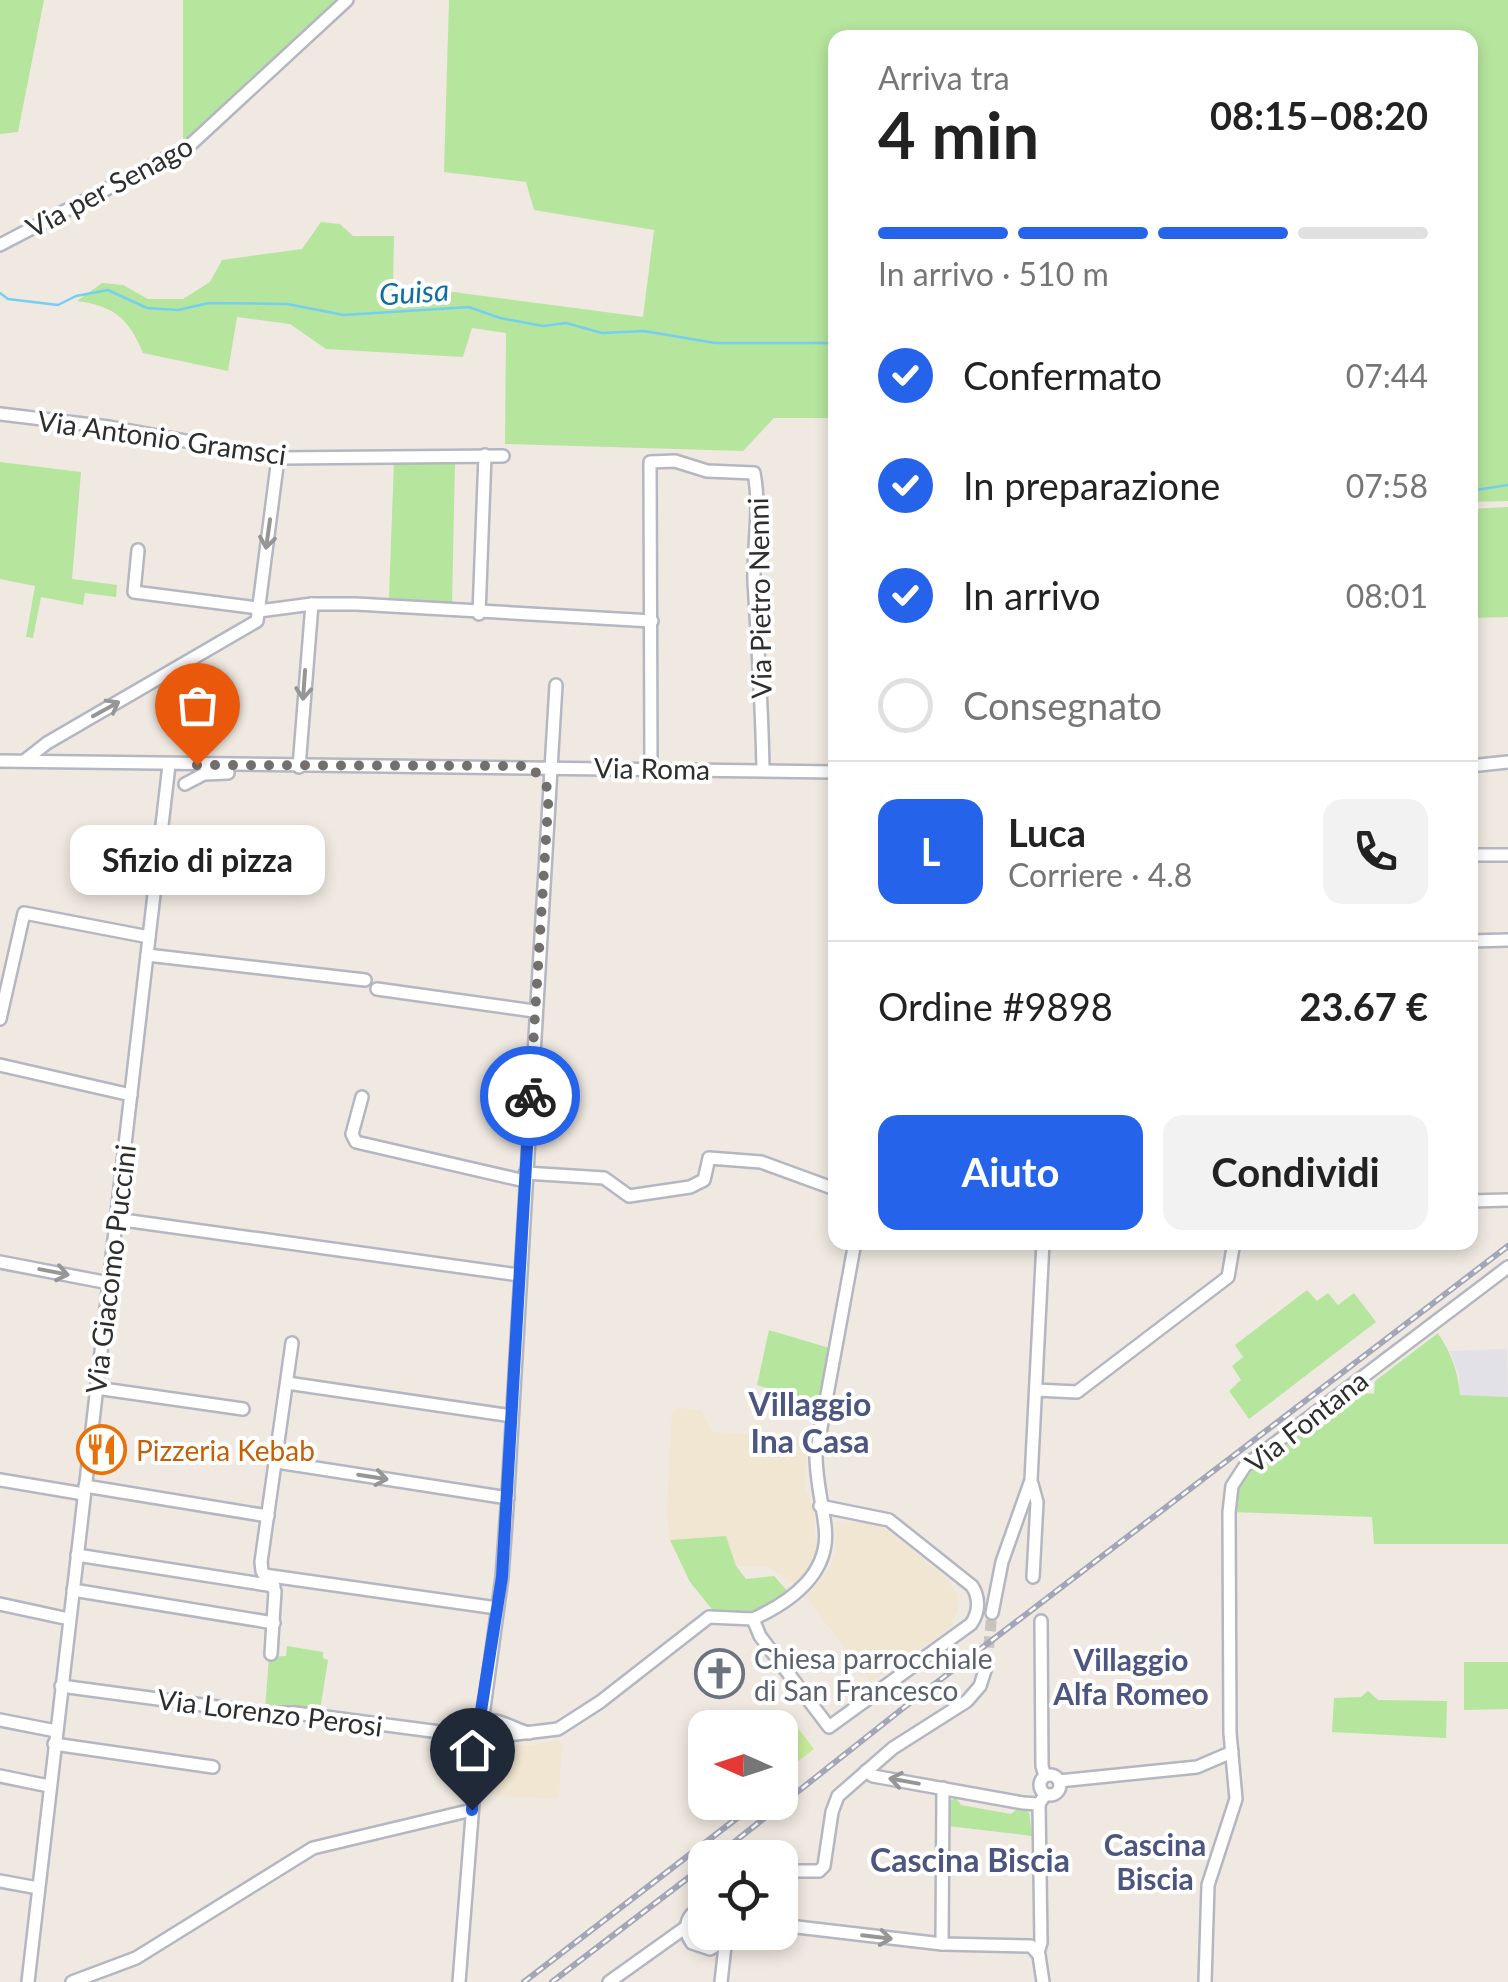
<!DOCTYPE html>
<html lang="it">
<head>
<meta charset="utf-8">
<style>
  body { margin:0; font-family:Lato,sans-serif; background:#f2f2f2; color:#222; height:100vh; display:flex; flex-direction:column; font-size:38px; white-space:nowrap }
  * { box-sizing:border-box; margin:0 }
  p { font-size:32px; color:#767676 }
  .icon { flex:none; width:55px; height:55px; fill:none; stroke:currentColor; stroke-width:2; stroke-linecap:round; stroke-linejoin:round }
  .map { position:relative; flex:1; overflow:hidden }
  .details { position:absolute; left:828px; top:30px; width:650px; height:1220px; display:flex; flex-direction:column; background:#fff; border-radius:20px; box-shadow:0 5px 15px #0003 }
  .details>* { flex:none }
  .needle { width:65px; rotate:273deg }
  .controls { position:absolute; left:688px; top:1710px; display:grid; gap:20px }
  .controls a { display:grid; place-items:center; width:110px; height:110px; border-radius:20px; background:#fff; box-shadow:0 5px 15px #0003; font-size:50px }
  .pin { position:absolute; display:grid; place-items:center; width:85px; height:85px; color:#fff; margin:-102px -42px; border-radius:50% 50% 50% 0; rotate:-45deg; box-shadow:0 0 10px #0007 }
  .pin .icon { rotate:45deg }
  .courier { position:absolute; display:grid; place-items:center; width:100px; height:100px; margin:-50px; border:8px solid #2563eb; border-radius:50%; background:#fff; color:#222; box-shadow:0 2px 12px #0007 }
  .bubble { position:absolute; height:70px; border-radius:20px; background:#fff; box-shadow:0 5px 15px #0003; font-size:32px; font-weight:700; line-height:70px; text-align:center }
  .summary em { font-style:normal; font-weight:700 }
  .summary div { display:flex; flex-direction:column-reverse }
  .summary { display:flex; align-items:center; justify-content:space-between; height:170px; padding:0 50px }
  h1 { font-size:65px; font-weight:700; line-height:75px }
  .bar { display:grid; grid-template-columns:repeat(4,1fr); gap:15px 10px; align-content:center; height:120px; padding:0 50px }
  .bar i { height:12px; border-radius:8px; background:#e0e0e0 }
  .bar .current { background:#2563eb }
  .bar p { grid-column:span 4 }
  .line { display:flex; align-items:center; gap:25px; padding:0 50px; border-top:2px solid #e0e0e0 }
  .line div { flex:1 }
  .round { display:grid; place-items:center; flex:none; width:105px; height:105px; border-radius:20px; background:#f2f2f2 }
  ol { padding:0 50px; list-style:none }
  li { display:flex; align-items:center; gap:30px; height:110px }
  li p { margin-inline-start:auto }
  li .icon { padding:10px; border-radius:50%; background:#2563eb; color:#fff; stroke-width:4 }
  li:last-child { color:#767676 }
  li i { width:55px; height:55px; border:5px solid #e0e0e0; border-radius:50% }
  .primary-button { display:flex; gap:20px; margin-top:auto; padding:20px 50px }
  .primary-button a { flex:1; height:115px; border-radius:20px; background:#2563eb; color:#fff; font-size:40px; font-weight:700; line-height:115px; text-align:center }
  .primary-button a+a { background:#f2f2f2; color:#222 }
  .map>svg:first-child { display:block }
  .industrial { fill:#e3e1e8 }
  .education { fill:#f0e6d1 }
  .green { fill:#b6e59e }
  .pitch { fill:#c9ec9a }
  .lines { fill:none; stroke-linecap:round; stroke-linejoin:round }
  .stream { stroke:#75cff0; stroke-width:2.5 }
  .minor-tunnel { stroke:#c8c4bd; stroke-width:11; stroke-dasharray:11 5.5; stroke-linecap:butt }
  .minor-casing { stroke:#b4b7c1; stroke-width:16 }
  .minor { stroke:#fff; stroke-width:11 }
  .rail-casing { stroke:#a3a6b8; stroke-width:6 }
  .rail { stroke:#fff; stroke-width:2.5; stroke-dasharray:8; stroke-linecap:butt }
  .oneway { stroke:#969696 }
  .done { stroke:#726f6d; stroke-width:10; stroke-dasharray:0 18 }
  .route { stroke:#2563eb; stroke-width:12 }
  .labels { text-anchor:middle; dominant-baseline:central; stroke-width:8; stroke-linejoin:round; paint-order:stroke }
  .street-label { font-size:28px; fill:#2e2e2e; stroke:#fff }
  .food-label { font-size:28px; fill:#c56008; stroke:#fff; text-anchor:start }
  .worship-label { font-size:28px; fill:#5b616d; stroke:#fff; text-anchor:start }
  .water-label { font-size:30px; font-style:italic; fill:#0d6fa3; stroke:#fff }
  .neighbourhood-label { font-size:30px; font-weight:bold; fill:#4d5680; stroke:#fff }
  .quarter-label { font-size:32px; font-weight:bold; fill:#4d5680; stroke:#fff }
</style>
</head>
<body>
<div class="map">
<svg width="1508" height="1982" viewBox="0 0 1508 1982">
  <rect width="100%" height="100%" fill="#efe9e1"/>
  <path class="industrial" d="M1507,1349L1508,1397L1460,1395L1459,1376L1450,1351Z"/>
  <g class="education">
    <path d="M677,1408L701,1410L713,1432L810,1438L805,1472V1488L814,1512L816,1549L809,1566L795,1584L768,1567L736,1566L726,1536L670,1540L667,1511L672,1412Z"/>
    <path d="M835,1522H868L881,1526L946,1578L958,1596V1608L951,1627L871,1682L806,1597L830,1569L836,1550Z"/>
    <path d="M557,1740L562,1744L559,1795L555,1799L487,1795L483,1791L487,1751L493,1746L533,1745Z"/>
  </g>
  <g class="green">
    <path d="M0,0H44L18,132L0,134Z"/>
    <path d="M183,0H338L183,143Z"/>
    <path d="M449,0H1508V501L1470,502V38H835V418H774L743,451L505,444L506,333L472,328L463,357L326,349L290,324L237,317L228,371L143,353C129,319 115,306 77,301L102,283L123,285L148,299H183L210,282L222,260L302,249L321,222L340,224L353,236H394L393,284L643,317L654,230L534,210L526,182L444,172Z"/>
    <path d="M394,461H455L452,604L389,598Z"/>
    <path d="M0,462L81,472L72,579L117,585L116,597L85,593L83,605L41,597L33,638L26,637L35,586L0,579Z"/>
    <path d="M1508,507V617L1470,618V509Z"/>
    <path d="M1307,1290L1317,1301L1328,1293L1338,1305L1354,1293L1376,1322L1249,1419L1229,1391L1241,1380L1232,1366L1243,1357L1235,1345Z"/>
    <path d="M769,1330L836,1350L825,1406L757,1385Z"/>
    <path d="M1438,1333C1451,1353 1458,1371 1460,1395L1508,1397V1544H1374L1372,1517L1233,1512C1233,1465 1317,1419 1353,1392L1374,1394L1375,1381Z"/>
    <path d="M726,1536L736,1566L746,1579L774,1576L790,1594L758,1615L715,1613L690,1582L670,1540Z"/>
    <path d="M287,1646L323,1652V1658L328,1660L320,1710L265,1709L269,1657L286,1656Z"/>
    <path d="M1464,1662H1508V1709L1464,1710Z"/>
    <path d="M1368,1691L1378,1700L1447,1701L1446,1738L1332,1732L1334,1698L1361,1697Z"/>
    <path d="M956,1798L961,1805L1011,1814L1017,1809L1029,1812L1032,1836L948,1826L949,1801Z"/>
  </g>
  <path class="pitch" d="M790,1718L814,1749L780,1775V1728L777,1727Z"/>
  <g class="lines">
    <g class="stream">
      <path d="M0,293L8,299L58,305L76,296L108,290L147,308L178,310L209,303L287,304L344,315L469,307L500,318L543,326L566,323L602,333L644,331L715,343H835"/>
      <path d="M1470,491L1508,485"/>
    </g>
    <path class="minor-tunnel" d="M987,1664L992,1613"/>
    <defs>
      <g id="minor">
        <path d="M0,245L189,146L347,0"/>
        <path d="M0,414L109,427L278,458L503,456"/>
        <path d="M138,550L134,592L258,608"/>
        <path d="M259,611L312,604H356L652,621"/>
        <path d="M479,614L485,455"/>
        <path d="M0,761L835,772"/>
        <path d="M24,761L47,743L257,621L278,458"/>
        <path d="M1470,766L1508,762"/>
        <path d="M299,767L312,604"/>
        <path d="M651,767L650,462L675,461L707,471L754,473C761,509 753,545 754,582C758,645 762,707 763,770"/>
        <path d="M185,784L204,774L228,773"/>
        <path d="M1470,855H1508"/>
        <path d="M1470,941L1508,940"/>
        <path d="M147,955L365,980"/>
        <path d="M377,989L534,1011"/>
        <path d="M0,1019L24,913L149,937"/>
        <path d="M0,1065L131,1095"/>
        <path d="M362,1097L352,1134L356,1142L525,1181"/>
        <path d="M525,1173L604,1178L629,1196L690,1187L704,1180L709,1158L761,1162L835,1189"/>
        <path d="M1470,1201L1508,1200"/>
        <path d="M116,1219L519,1275"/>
        <path d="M0,1262L109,1283"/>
        <path d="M287,1383L512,1416"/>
        <path d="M96,1388L243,1409"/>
        <path d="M1036,1390L1077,1392L1228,1277L1234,1242"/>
        <path d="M277,1462L508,1498"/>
        <path d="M0,1480L84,1494"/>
        <path d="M1032,1484L1037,1502L1033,1577"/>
        <path d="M85,1486L268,1516"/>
        <path d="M77,1555L274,1586"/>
        <path d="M264,1575L497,1608"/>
        <path d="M73,1590L274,1623"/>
        <path d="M0,1604L69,1619"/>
        <path d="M992,1613L1002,1562L1031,1480L1043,1242"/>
        <path d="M753,1619L760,1636L829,1727L971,1624C979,1613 980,1598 972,1586L889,1520L820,1506"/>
        <path d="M753,1619C792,1601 831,1573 825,1526C822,1501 816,1480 816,1455L855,1242"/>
        <path d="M1041,1621L1042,1766L1045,1776"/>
        <path d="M271,1654L275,1591L262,1571L261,1562L292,1343"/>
        <path d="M61,1686L262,1713H295L478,1737"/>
        <path d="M0,1720L56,1731"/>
        <path d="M482,1723L502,1577L507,1508L556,685"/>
        <path d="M491,1737L558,1729L600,1702L709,1617L753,1619"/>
        <path d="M54,1744L213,1767"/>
        <path d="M866,1771L873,1776L1023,1803L1039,1804L1045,1795"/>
        <circle cx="1050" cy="1785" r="10"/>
        <path d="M0,1776L49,1786"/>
        <path d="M1059,1781L1197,1767L1232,1752"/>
        <path d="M780,1871H819L824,1866L832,1812L838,1796L893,1748L967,1701L980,1686L987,1664"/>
        <path d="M0,1881L38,1888"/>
        <path d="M705,1907C687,1912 681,1928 692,1943L710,1949L722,1942L727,1932"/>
        <path d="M780,1925L942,1944L1031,1946L1039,1955L1043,1982"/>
        <path d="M942,1944L943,1788"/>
        <path d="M1038,1952L1041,1943L1039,1804"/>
        <path d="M28,1982L169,765"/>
        <path d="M72,1982L136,1958L313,1848L472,1810"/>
        <path d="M459,1982L479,1727C490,1711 511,1729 529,1733"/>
        <path d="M609,1982L686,1927"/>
        <path d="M721,1982L726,1937"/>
        <path d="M1205,1982L1208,1885L1236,1799L1230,1733L1229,1512L1232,1486L1245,1466L1508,1267"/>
      </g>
    </defs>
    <use href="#minor" class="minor-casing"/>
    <use href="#minor" class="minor"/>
    <defs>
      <g id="rail">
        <path d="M714,1858L902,1709L1508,1246"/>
        <path d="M524,1982L758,1802"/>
        <path d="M552,1982L705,1865"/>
      </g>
    </defs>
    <use href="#rail" class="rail-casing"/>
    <use href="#rail" class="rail"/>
  </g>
  <defs><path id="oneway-shaft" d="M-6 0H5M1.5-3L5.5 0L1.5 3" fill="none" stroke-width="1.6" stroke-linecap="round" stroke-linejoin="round" transform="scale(2.5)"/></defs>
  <g class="oneway">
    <use href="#oneway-shaft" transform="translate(268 534) rotate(98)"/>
    <use href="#oneway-shaft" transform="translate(304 685) rotate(94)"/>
    <use href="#oneway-shaft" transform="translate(106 709) rotate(-29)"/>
    <use href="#oneway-shaft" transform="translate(54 1272) rotate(11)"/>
    <use href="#oneway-shaft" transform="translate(373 1477) rotate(9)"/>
    <use href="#oneway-shaft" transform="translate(904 1781) rotate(-170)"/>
    <use href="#oneway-shaft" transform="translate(877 1937) rotate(7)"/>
  </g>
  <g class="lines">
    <path class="done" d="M197,765L531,766L549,790L530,1096"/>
    <path class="route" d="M472,1810L478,1730L502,1577L530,1096"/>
  </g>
  <defs>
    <symbol id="restaurant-ring" viewBox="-11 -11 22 22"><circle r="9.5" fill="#fff" stroke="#e8710a" stroke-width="1.5"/><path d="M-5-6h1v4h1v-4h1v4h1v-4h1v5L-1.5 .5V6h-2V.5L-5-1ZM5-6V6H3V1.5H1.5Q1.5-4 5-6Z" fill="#e8710a"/></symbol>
    <symbol id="church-ring" viewBox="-11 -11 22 22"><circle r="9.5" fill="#fff" stroke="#6b7280" stroke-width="1.5"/><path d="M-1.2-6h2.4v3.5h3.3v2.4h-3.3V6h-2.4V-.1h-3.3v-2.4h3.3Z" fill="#6b7280"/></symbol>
  </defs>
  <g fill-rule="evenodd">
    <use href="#restaurant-ring" x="74" y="1422" width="55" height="55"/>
    <use href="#church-ring" x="692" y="1646" width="55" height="55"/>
  </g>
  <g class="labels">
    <g class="street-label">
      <text transform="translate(109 186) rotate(-28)">Via per Senago</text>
      <text transform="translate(162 437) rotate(8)">Via Antonio Gramsci</text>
      <text transform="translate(759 598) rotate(-91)">Via Pietro Nenni</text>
      <text transform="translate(652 768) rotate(1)">Via Roma</text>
      <text transform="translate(110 1269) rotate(-83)">Via Giacomo Puccini</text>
      <text transform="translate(1306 1421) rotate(-38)">Via Fontana</text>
      <text transform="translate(270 1712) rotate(7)">Via Lorenzo Perosi</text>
    </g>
    <g class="food-label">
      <text x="136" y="1450">Pizzeria Kebab</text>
    </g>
    <g class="worship-label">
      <text x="754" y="1658">Chiesa parrocchiale<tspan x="754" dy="32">di San Francesco</tspan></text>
    </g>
    <g class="water-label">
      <text transform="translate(414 291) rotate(-4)">Guisa</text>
    </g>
    <g class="neighbourhood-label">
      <text x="1131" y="1659">Villaggio<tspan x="1131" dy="34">Alfa Romeo</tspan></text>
      <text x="1155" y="1844">Cascina<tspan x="1155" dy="34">Biscia</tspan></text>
    </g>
    <g class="quarter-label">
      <text x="810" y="1403">Villaggio<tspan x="810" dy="37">Ina Casa</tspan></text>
      <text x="970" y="1859">Cascina Biscia</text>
    </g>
  </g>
</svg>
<div class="controls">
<a><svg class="needle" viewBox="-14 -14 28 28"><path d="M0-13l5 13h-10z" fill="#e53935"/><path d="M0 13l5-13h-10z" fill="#767676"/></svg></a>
<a><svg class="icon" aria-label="locate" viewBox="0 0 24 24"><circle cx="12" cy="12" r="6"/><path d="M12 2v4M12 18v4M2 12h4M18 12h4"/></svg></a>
</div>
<div class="pin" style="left:197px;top:765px;background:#ea580c"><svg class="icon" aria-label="bag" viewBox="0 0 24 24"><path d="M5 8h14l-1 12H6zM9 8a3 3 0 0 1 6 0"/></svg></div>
<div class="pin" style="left:472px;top:1810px;background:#1f2937"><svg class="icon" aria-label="home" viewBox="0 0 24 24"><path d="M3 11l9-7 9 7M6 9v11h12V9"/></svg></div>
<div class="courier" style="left:530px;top:1096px"><svg class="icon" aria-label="bike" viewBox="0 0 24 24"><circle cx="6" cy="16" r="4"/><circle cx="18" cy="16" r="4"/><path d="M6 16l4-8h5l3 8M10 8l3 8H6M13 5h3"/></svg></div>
<div class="bubble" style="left:70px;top:825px;width:255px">Sfizio di pizza</div>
<section class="details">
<div class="summary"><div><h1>4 min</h1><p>Arriva tra</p></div><em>08:15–08:20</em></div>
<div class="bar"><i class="current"></i><i class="current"></i><i class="current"></i><i></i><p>In arrivo · 510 m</p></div>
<ol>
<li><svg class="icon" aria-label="check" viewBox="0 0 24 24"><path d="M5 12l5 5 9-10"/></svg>Confermato<p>07:44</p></li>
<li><svg class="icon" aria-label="check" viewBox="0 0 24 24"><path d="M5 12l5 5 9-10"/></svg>In preparazione<p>07:58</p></li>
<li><svg class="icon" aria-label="check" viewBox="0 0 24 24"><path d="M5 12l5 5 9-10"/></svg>In arrivo<p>08:01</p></li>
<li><i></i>Consegnato</li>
</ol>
<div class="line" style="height:180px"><b class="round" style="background:#2563eb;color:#fff">L</b><div><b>Luca</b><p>Corriere · 4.8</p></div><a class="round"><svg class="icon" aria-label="phone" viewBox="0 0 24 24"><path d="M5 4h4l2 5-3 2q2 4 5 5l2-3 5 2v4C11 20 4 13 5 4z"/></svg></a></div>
<div class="line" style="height:130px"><div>Ordine #9898</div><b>23.67 €</b></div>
<div class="primary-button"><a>Aiuto</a><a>Condividi</a></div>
</section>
</div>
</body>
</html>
